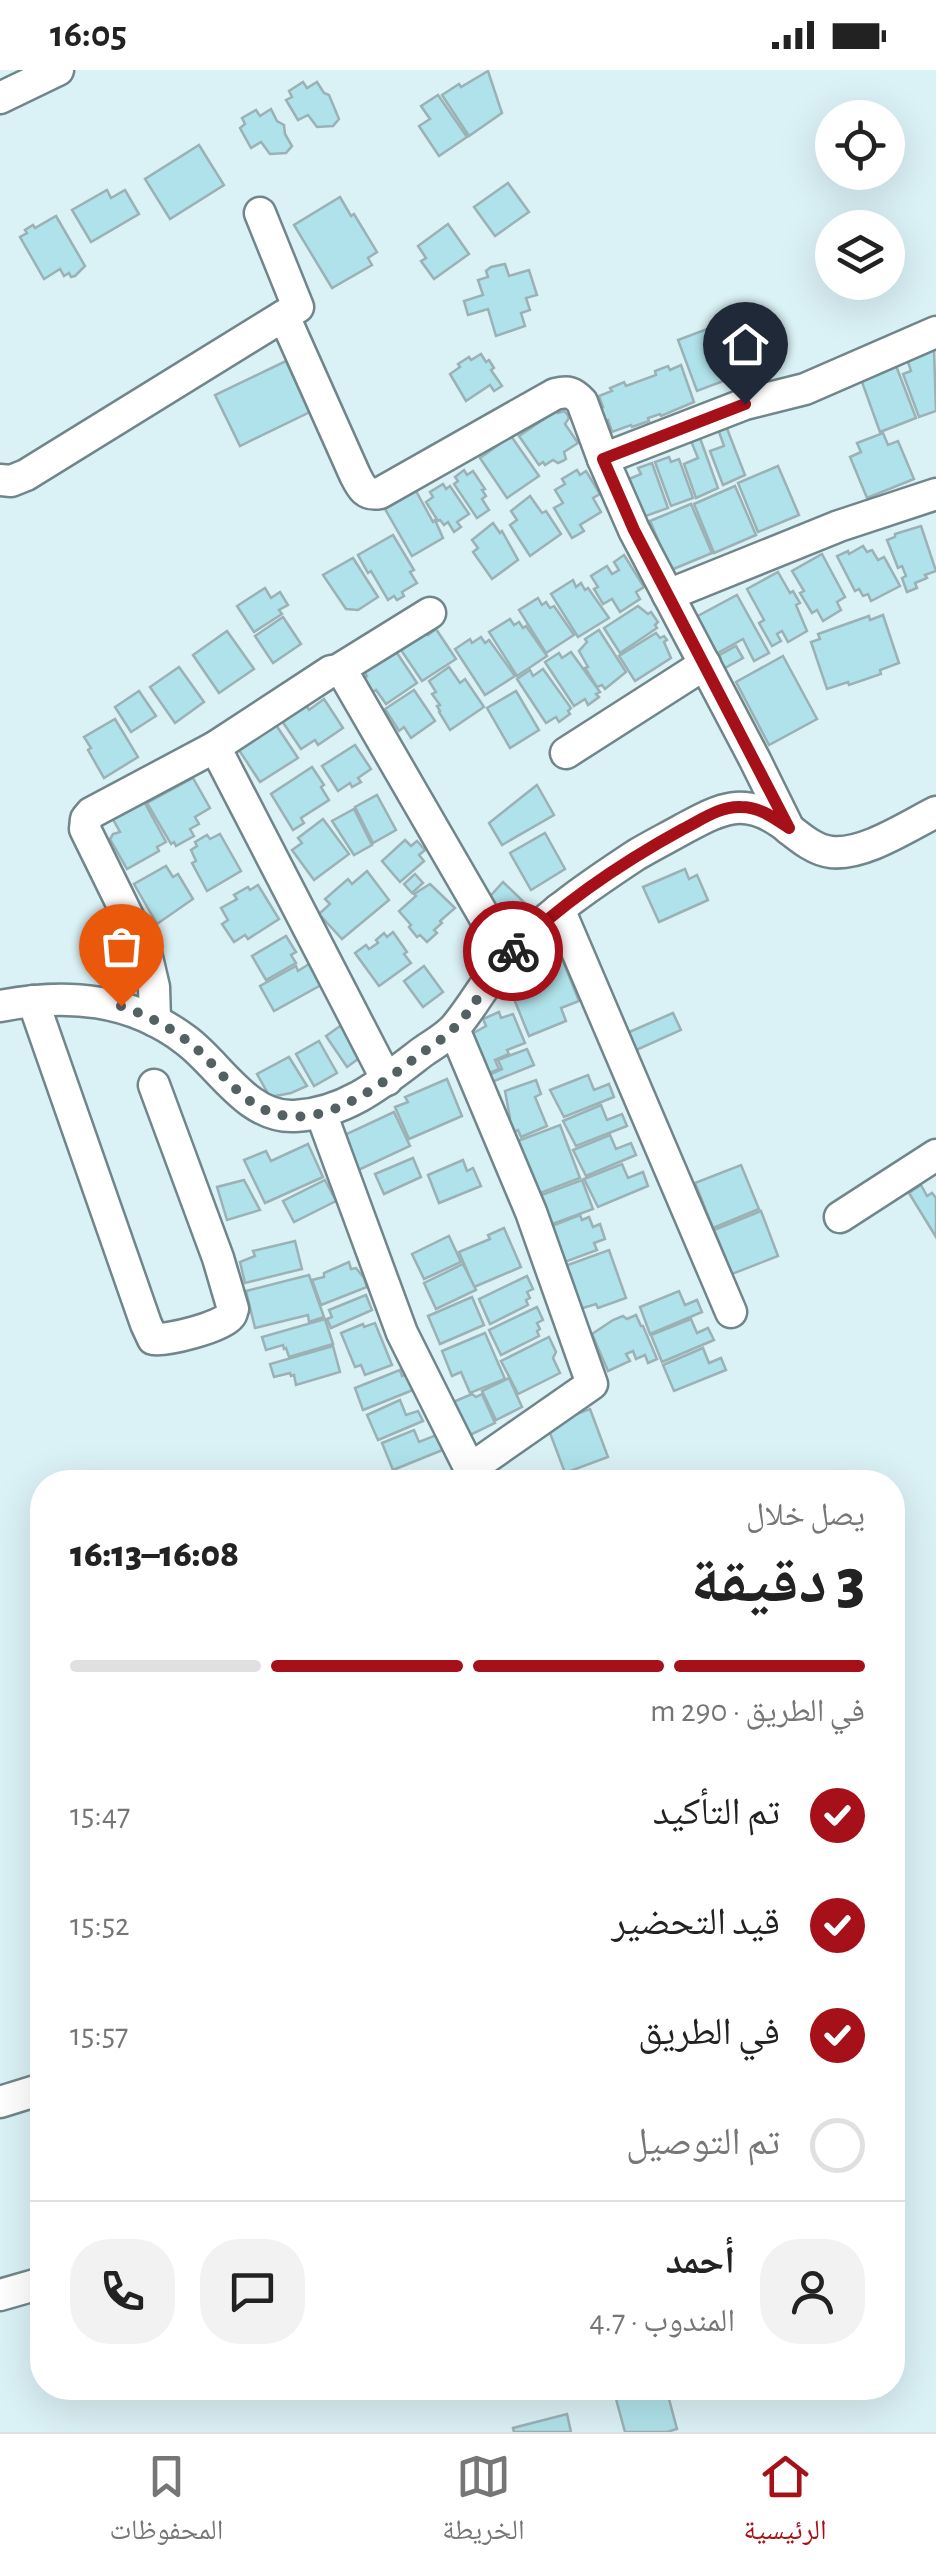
<!DOCTYPE html>
<html lang="ar">
<head>
<meta charset="utf-8">
<style>
  body { margin:0; font-family:"Alegreya Sans","Noto Naskh Arabic",sans-serif; background:#f2f2f2; color:#222; direction:rtl; height:100vh; display:flex; flex-direction:column; font-size:38px; white-space:nowrap }
  * { box-sizing:border-box; margin:0 }
  p { font-size:32px; color:#767676 }
  .icon { flex:none; width:55px; height:55px; fill:none; stroke:currentColor; stroke-width:2; stroke-linecap:round; stroke-linejoin:round }
  .map { position:relative; flex:1; overflow:hidden; direction:ltr }
  .panel { position:absolute; left:30px; top:1400px; width:875px; height:930px; display:flex; flex-direction:column; background:#fff; border-radius:40px; box-shadow:0 10px 40px #0002; direction:rtl }
  .panel>* { flex:none }
  .buttons { position:absolute; left:815px; top:30px; display:grid; gap:20px }
  .buttons a { display:grid; place-items:center; width:90px; height:90px; border-radius:50%; background:#fff; box-shadow:0 10px 40px #0002; font-size:50px }
  .pin { position:absolute; display:grid; place-items:center; width:85px; height:85px; color:#fff; margin:-102px -42px; border-radius:50% 50% 50% 0; rotate:-45deg; box-shadow:0 0 10px #0007 }
  .pin .icon { rotate:45deg }
  .courier { position:absolute; display:grid; place-items:center; width:100px; height:100px; margin:-50px; border:8px solid #a61018; border-radius:50%; background:#fff; color:#222; box-shadow:0 2px 12px #0007 }
  .summary em { font-style:normal; font-weight:800 }
  .summary div { display:flex; flex-direction:column-reverse }
  .summary { display:flex; align-items:center; justify-content:space-between; height:170px; padding:0 40px }
  h1 { font-size:65px; font-weight:800; line-height:75px }
  .bar { display:grid; grid-template-columns:repeat(4,1fr); gap:15px 10px; align-content:center; height:120px; padding:0 40px }
  .bar i { height:12px; border-radius:8px; background:#e0e0e0 }
  .bar .selected { background:#a61018 }
  .bar p { grid-column:span 4 }
  .line { display:flex; align-items:center; gap:25px; padding:0 40px; border-top:2px solid #e0e0e0 }
  .line div { flex:1 }
  .round { display:grid; place-items:center; flex:none; width:105px; height:105px; border-radius:40px; background:#f2f2f2 }
  ol { padding:0 40px; list-style:none }
  li { display:flex; align-items:center; gap:30px; height:110px }
  li p { margin-inline-start:auto }
  li .icon { padding:10px; border-radius:50%; background:#a61018; color:#fff; stroke-width:4 }
  li:last-child { color:#767676 }
  li i { width:55px; height:55px; border:5px solid #e0e0e0; border-radius:50% }
  .status { display:flex; justify-content:space-between; align-items:center; height:70px; padding:0 50px; background:#fff; direction:ltr }
  .status svg { height:28px; fill:currentColor }
  .tab-bar { display:flex; justify-content:space-around; align-items:center; height:140px; border-top:2px solid #e0e0e0; background:#fff; font-size:28px; color:#767676 }
  .tab-bar a { display:grid; justify-items:center; gap:5px }
  .tab-bar .selected { color:#a61018 }
  .map>svg:first-child { display:block }
  .building { fill:#afe2ea; stroke:#9bb1b5; stroke-width:2.5 }
  .lines { fill:none; stroke-linecap:round; stroke-linejoin:round }
  .minor-casing { stroke:#71868a; stroke-width:35 }
  .minor { stroke:#fff; stroke-width:30 }
  .done { stroke:#536163; stroke-width:10; stroke-dasharray:0 18 }
  .route { stroke:#a61018; stroke-width:12 }
</style>
</head>
<body>
<div class="status"><b>16:05</b><svg viewBox="0 0 49 12"><path d="M0 12V9h3v3zM5 12V6h3v6zM10 12V3h3v9zM15 12V0h3v12zM26 1h20v11H26zM47 4h2v5h-2z"/></svg></div>
<div class="map">
<svg width="936" height="2362" viewBox="0 0 936 2362">
  <rect width="100%" height="100%" fill="#daf1f5"/>
  <g class="building">
    <path d="M488,1L502,43L469,66L442,25L459,14L461,17Z"/>
    <path d="M303,12L307,18L317,12L324,23L329,25L339,49L333,56L317,57L308,45L298,50L286,30L292,27L289,21Z"/>
    <path d="M438,25L467,67L439,86L419,56L430,49L421,36Z"/>
    <path d="M271,39L277,51L284,55L285,64L292,76L286,83L270,84L261,72L251,78L240,58L245,54L242,48L256,40L260,46Z"/>
    <path d="M199,75L224,115L170,149L145,109Z"/>
    <path d="M508,113L529,142L495,166L474,137Z"/>
    <path d="M107,120L111,128L125,120L139,144L91,172L72,140Z"/>
    <path d="M340,127L351,146L354,144L377,182L368,188L372,195L332,218L294,155Z"/>
    <path d="M56,146L85,196L75,206L71,207L69,203L64,206L60,199L44,209L20,167L27,163L25,160L33,155L35,158Z"/>
    <path d="M448,154L469,184L434,209L421,191L426,188L418,176Z"/>
    <path d="M505,194L509,206L529,200L537,225L526,228L530,240L521,243L525,256L496,266L488,239L468,245L464,231L483,225L478,210L488,207L486,201L491,197Z"/>
    <path d="M707,259L726,310L697,321L678,270Z"/>
    <path d="M934,279L936,341L919,347L903,304L911,301L907,289Z"/>
    <path d="M481,284L486,292L489,290L494,298L491,300L502,316L494,321L490,315L466,331L450,304L460,297L458,294L469,287L471,290Z"/>
    <path d="M286,291L310,342L240,376L215,325Z"/>
    <path d="M895,293L916,348L880,362L858,301Z"/>
    <path d="M681,295L694,332L661,346L660,344L648,348L649,351L632,357L631,355L612,362L608,350L604,351L599,338L603,337L599,326L612,321L610,318L624,312L626,316L656,305L655,301L668,296L670,300Z"/>
    <path d="M556,341L558,343L564,341L567,344L569,348L565,354L578,373L564,382L566,389L563,391L558,393L553,390L545,395L543,392L539,395L519,366Z"/>
    <path d="M726,356L745,405L723,415L710,381L724,376L718,359Z"/>
    <path d="M883,363L888,375L898,371L914,409L867,428L850,387L861,382L857,373Z"/>
    <path d="M511,366L539,406L507,428L480,388Z"/>
    <path d="M700,368L718,418L696,428L684,394L698,388L691,371Z"/>
    <path d="M669,387L671,392L679,389L693,428L671,436L655,392Z"/>
    <path d="M652,393L668,438L643,447L629,409L641,404L638,398Z"/>
    <path d="M778,396L799,445L758,462L738,413Z"/>
    <path d="M464,400L467,405L473,401L485,419L482,420L486,426L482,429L489,440L477,448L454,414L458,411L455,407Z"/>
    <path d="M577,400L580,405L586,401L600,424L593,428L601,442L580,455L584,461L572,468L554,438L563,433L555,420L565,414L562,409Z"/>
    <path d="M443,414L446,419L450,416L469,444L457,452L461,457L454,462L448,452L444,455L440,450L438,451L426,432L433,427L430,422Z"/>
    <path d="M735,416L756,465L714,483L694,434Z"/>
    <path d="M416,421L433,452L435,450L443,468L412,486L385,439Z"/>
    <path d="M530,426L542,443L546,441L561,464L530,486L510,455L517,450L511,441Z"/>
    <path d="M691,434L712,483L671,500L650,451Z"/>
    <path d="M493,453L500,463L502,461L518,490L492,509L473,482L478,478L472,470Z"/>
    <path d="M921,456L936,501L925,505L927,508L915,513L917,518L907,522L902,508L906,506L902,496L898,498L887,470L895,467V464Z"/>
    <path d="M393,465L414,500L410,502L417,513L402,522L404,526L397,530L394,526L388,530L371,501L368,503L358,485Z"/>
    <path d="M863,476L867,482L872,480L878,490L884,487L900,516L871,531L868,524L863,526L859,519L855,521L837,486L848,481L849,484Z"/>
    <path d="M822,484L845,527L837,532L841,540L823,551L817,540L812,543L800,523L804,521L792,501Z"/>
    <path d="M624,485L644,517L636,522L640,529L620,542L612,529L603,534L594,519L598,517L591,506L607,496L612,504L619,500L614,492Z"/>
    <path d="M353,488L378,527L358,540L346,539L323,505Z"/>
    <path d="M778,502L790,523L793,521L800,533L796,535L807,561L788,572L782,561L777,564L781,571L772,576L759,553L764,550L747,519Z"/>
    <path d="M573,510L576,517L581,513L585,520L588,518L609,548L578,567L551,524Z"/>
    <path d="M265,518L271,528L280,522L288,535L279,540L282,544L254,562L237,536Z"/>
    <path d="M737,525L769,583L754,591L743,569L716,584L696,547Z"/>
    <path d="M538,528L542,535L546,532L550,538L554,536L574,565L546,583L519,540Z"/>
    <path d="M638,536L648,544L651,542L658,552L655,555L657,558L620,583L604,558Z"/>
    <path d="M883,545L899,593L880,600L881,604L849,615L848,612L827,619L811,572L820,569L818,564L869,546L870,550Z"/>
    <path d="M283,547L301,574L273,593L255,566Z"/>
    <path d="M510,549L514,555L519,552L523,558L526,556L547,586L517,606L489,562Z"/>
    <path d="M423,558L428,565L436,559L456,589L422,611L399,577Z"/>
    <path d="M599,560L626,602L605,619L602,615L597,617L585,598L588,597L579,581L587,572L585,569Z"/>
    <path d="M227,561L254,599L219,623L193,585Z"/>
    <path d="M656,563L660,568L664,566L667,570L664,572L671,588L635,611L619,586Z"/>
    <path d="M481,567L485,573L489,570L515,606L485,625L455,579L470,569L472,573Z"/>
    <path d="M736,576L743,588L723,599L716,587Z"/>
    <path d="M393,577L417,613L386,634L376,620L371,623L362,610L367,606L362,598Z"/>
    <path d="M571,582L600,622L596,624L599,627L588,635L585,629L574,636L545,592L559,583L562,588Z"/>
    <path d="M783,586L817,649L769,675L736,612Z"/>
    <path d="M179,597L204,632L175,653L150,617Z"/>
    <path d="M449,597L460,613L465,609L484,637L450,660L439,642L440,641L437,636L440,635L432,624L436,622L429,611Z"/>
    <path d="M543,599L571,638L568,641L570,644L559,652L556,647L546,653L517,609L530,600L533,606Z"/>
    <path d="M414,620L435,651L411,668L404,657L399,661L385,639Z"/>
    <path d="M139,621L156,646L131,662L115,637Z"/>
    <path d="M516,621L539,660L510,678L487,638Z"/>
    <path d="M324,629L343,658L318,675L315,670L301,679L282,651L306,635L309,640Z"/>
    <path d="M115,649L138,687L104,708L88,680L91,678L84,667Z"/>
    <path d="M276,655L298,688L260,712L239,680Z"/>
    <path d="M355,675L371,699L358,708L361,712L352,717L350,713L338,721L322,696Z"/>
    <path d="M312,697L324,715L321,717L329,730L301,748L304,753L293,760L271,724Z"/>
    <path d="M193,708L210,738L195,747L199,754L190,759L194,766L176,776L174,772L171,774L147,733Z"/>
    <path d="M537,715L554,745L502,775L489,753Z"/>
    <path d="M377,725L396,760L373,773L355,737Z"/>
    <path d="M141,726L166,772L157,777L159,781L127,799L110,769L113,764L120,762L110,744Z"/>
    <path d="M354,739L372,775L354,785L332,751Z"/>
    <path d="M323,749L349,784L314,810L292,780L302,773L298,768Z"/>
    <path d="M545,763L565,799L531,820L510,783Z"/>
    <path d="M220,764L241,801L207,821L192,793L196,791L191,780L197,776L195,772L207,765L210,769Z"/>
    <path d="M405,770L411,776L417,771L425,780L419,785L424,791L400,812L382,791Z"/>
    <path d="M166,796L173,807L178,804L193,829L157,854L134,814Z"/>
    <path d="M685,799L689,809L697,805L708,830L659,852L643,817Z"/>
    <path d="M367,801L389,830L342,869L319,844L330,834L325,829L348,809L352,814Z"/>
    <path d="M415,804L423,813L412,823L404,814Z"/>
    <path d="M503,812L528,836L503,863L485,832Z"/>
    <path d="M430,814L455,838L440,851L442,853L434,860L437,863L427,872L420,865L417,867L409,857L411,855L399,841L416,826L414,824Z"/>
    <path d="M258,815L279,849L248,869L245,865L234,872L222,854L228,850L221,838L237,829L234,825L248,817L250,820Z"/>
    <path d="M393,862L407,882L404,884L411,893L379,916L355,883L366,875L369,879L378,873L376,870L384,863L387,867Z"/>
    <path d="M286,866L296,882L291,885L296,893L266,910L252,886Z"/>
    <path d="M559,881L579,931L561,938L566,951L529,966L512,924L543,912L534,891Z"/>
    <path d="M309,894L321,915L274,941L260,916L296,896L298,901Z"/>
    <path d="M424,896L443,922L423,937L404,911Z"/>
    <path d="M499,942L501,948L513,944L525,973L507,980L509,984L495,990L499,999L476,1009L461,970L486,956L483,949Z"/>
    <path d="M673,943L681,960L634,981L627,963Z"/>
    <path d="M343,954L365,984L347,997L326,966Z"/>
    <path d="M319,971L337,1003L314,1016L296,984Z"/>
    <path d="M527,979L534,995L487,1014L484,1007L502,999L498,990Z"/>
    <path d="M289,987L307,1016L291,1023L270,1027L257,1004Z"/>
    <path d="M588,1005L594,1020L609,1014L614,1027L564,1047L550,1020Z"/>
    <path d="M447,1009L462,1046L409,1069L395,1037L408,1032L405,1027Z"/>
    <path d="M536,1010L541,1024L535,1027L547,1056L521,1067L518,1060L512,1063L507,1051L510,1048L505,1021Z"/>
    <path d="M601,1035L607,1050L622,1044L627,1056L576,1076L563,1051Z"/>
    <path d="M394,1042L410,1076L354,1102L338,1068Z"/>
    <path d="M560,1055L580,1108L535,1125L515,1072Z"/>
    <path d="M610,1065L616,1079L631,1073L636,1085L586,1106L573,1080Z"/>
    <path d="M308,1074L323,1107L265,1133L244,1090L266,1081L271,1091Z"/>
    <path d="M413,1088L421,1107L384,1124L375,1104Z"/>
    <path d="M463,1090L467,1101L473,1098L481,1116L439,1133L428,1105Z"/>
    <path d="M622,1094L628,1108L643,1102L648,1116L598,1137L584,1109Z"/>
    <path d="M741,1095L759,1139L713,1158L695,1113Z"/>
    <path d="M244,1110L260,1140L227,1150L217,1117Z"/>
    <path d="M325,1110L336,1131L294,1152L283,1131Z"/>
    <path d="M582,1110L593,1139L547,1156L536,1127Z"/>
    <path d="M921,1115L927,1126L932,1123L936,1128V1167L909,1123Z"/>
    <path d="M761,1141L778,1186L732,1204L714,1160Z"/>
    <path d="M580,1145L582,1150L589,1147L593,1157L600,1154L605,1169L594,1173L597,1180L562,1193L549,1157Z"/>
    <path d="M504,1158L521,1197L474,1217L459,1182L490,1169L488,1165Z"/>
    <path d="M449,1166L461,1192L424,1209L412,1184Z"/>
    <path d="M295,1171L302,1199L245,1213L240,1192L255,1186L253,1181Z"/>
    <path d="M609,1180L626,1228L598,1238L596,1234L580,1239L565,1196Z"/>
    <path d="M349,1192L351,1199L356,1198L364,1208L367,1217L321,1235L312,1210L324,1207V1203Z"/>
    <path d="M463,1194L476,1220L436,1239L424,1213Z"/>
    <path d="M309,1205L324,1247L309,1252L308,1245L255,1258L246,1221Z"/>
    <path d="M527,1206L533,1219L527,1222L530,1228L526,1230L528,1235L490,1254L479,1229Z"/>
    <path d="M679,1221L685,1235L697,1230L702,1242L650,1264L640,1237Z"/>
    <path d="M366,1225L372,1240L331,1258L327,1249L332,1247L329,1240Z"/>
    <path d="M472,1227L484,1255L440,1274L428,1246Z"/>
    <path d="M537,1237L543,1250L537,1253L540,1259L537,1261L539,1266L501,1285L489,1260Z"/>
    <path d="M636,1245L641,1256H643L657,1289L648,1293L645,1285L636,1289L633,1281L626,1284L630,1291L608,1301L592,1264L613,1250L623,1246L627,1249Z"/>
    <path d="M325,1249L333,1274L289,1287L286,1278L284,1279L283,1275L266,1280L262,1267Z"/>
    <path d="M691,1249L697,1263L708,1258L714,1270L662,1292L651,1265Z"/>
    <path d="M375,1253L392,1295L365,1305L361,1295L355,1297L341,1263L363,1254L364,1257Z"/>
    <path d="M485,1263L505,1309L470,1323L461,1302L452,1306L442,1281Z"/>
    <path d="M549,1267L556,1282L553,1288L560,1303L518,1324L501,1291Z"/>
    <path d="M333,1276L340,1302L296,1315L294,1305L291,1306L290,1303L274,1307L270,1294Z"/>
    <path d="M703,1278L709,1293L721,1288L726,1300L674,1321L663,1295Z"/>
    <path d="M400,1300L402,1306L411,1302L418,1318L363,1340L355,1318Z"/>
    <path d="M509,1308L522,1337L496,1350L482,1321Z"/>
    <path d="M472,1324L476,1327L482,1324L495,1353L466,1367L451,1333Z"/>
    <path d="M400,1330L406,1345L418,1341L423,1351L378,1370L367,1345Z"/>
    <path d="M590,1339L608,1387L565,1403L547,1355Z"/>
    <path d="M414,1360L419,1372L439,1364L445,1379L393,1400L382,1373Z"/>
    <path d="M661,2318H666L677,2359L667,2362H625L616,2329Z"/>
    <path d="M567,2344L571,2362H514L513,2358Z"/>
  </g>
  <g class="lines">
    <defs>
      <g id="minor">
        <path d="M0,28L58,0"/>
        <path d="M284,246L355,405C361,417 365,426 380,423L555,324C568,321 573,322 582,332L603,389L634,460L755,690L789,759"/>
        <path d="M603,389L745,334L805,319L936,262"/>
        <path d="M0,410L11,411L26,405L298,237L260,143"/>
        <path d="M668,525L839,456L936,424"/>
        <path d="M338,600L345,606L507,886"/>
        <path d="M215,677L387,1010"/>
        <path d="M566,683L705,594"/>
        <path d="M559,839L731,1242"/>
        <path d="M33,931L146,1254L153,1269C167,1271 222,1257 230,1246C232,1244 232,1241 233,1239L218,1188L154,1015"/>
        <path d="M0,936C67,923 131,928 187,971C220,996 248,1049 295,1046C346,1043 382,1013 421,983C433,974 448,967 457,955C476,932 490,904 511,882C548,844 592,814 636,785C651,776 667,768 683,759C719,740 742,726 780,752C795,763 812,780 831,782C863,786 908,756 936,742"/>
        <path d="M155,951L154,917L146,883L85,759L86,749L91,743L215,677L331,601L338,600L430,543"/>
        <path d="M321,1043L402,1263L470,1399L592,1314L531,1142L454,959"/>
        <path d="M840,1147L936,1085"/>
        <path d="M0,2032L42,2019"/>
        <path d="M0,2225L42,2213"/>
      </g>
    </defs>
    <use href="#minor" class="minor-casing"/>
    <use href="#minor" class="minor"/>
  </g>
  <g class="lines">
    <path class="done" d="M121,936C150,946 178,961 200,982C217,998 231,1017 250,1031C305,1072 371,1023 415,988C427,979 441,971 452,960C476,938 489,904 513,881"/>
    <path class="route" d="M513,881C563,832 621,793 683,759C701,750 720,736 741,737C760,737 774,748 789,758L634,460L603,389L745,334"/>
  </g>
</svg>
<div class="buttons">
<a><svg class="icon" aria-label="locate" viewBox="0 0 24 24"><circle cx="12" cy="12" r="6"/><path d="M12 2v4M12 18v4M2 12h4M18 12h4"/></svg></a>
<a><svg class="icon" aria-label="layers" viewBox="0 0 24 24"><path d="M12 4l9 5-9 5-9-5zM3 14l9 5 9-5"/></svg></a>
</div>
<div class="pin" style="left:121px;top:936px;background:#ea580c"><svg class="icon" aria-label="bag" viewBox="0 0 24 24"><path d="M5 8h14l-1 12H6zM9 8a3 3 0 0 1 6 0"/></svg></div>
<div class="pin" style="left:745px;top:334px;background:#1f2937"><svg class="icon" aria-label="home" viewBox="0 0 24 24"><path d="M3 11l9-7 9 7M6 9v11h12V9"/></svg></div>
<div class="courier" style="left:513px;top:881px"><svg class="icon" aria-label="bike" viewBox="0 0 24 24"><circle cx="6" cy="16" r="4"/><circle cx="18" cy="16" r="4"/><path d="M6 16l4-8h5l3 8M10 8l3 8H6M13 5h3"/></svg></div>
<section class="panel">
<div class="summary"><div><h1>3 دقيقة</h1><p>يصل خلال</p></div><em>16:08–16:13</em></div>
<div class="bar"><i class="selected"></i><i class="selected"></i><i class="selected"></i><i></i><p>في الطريق · 290 m</p></div>
<ol>
<li><svg class="icon" aria-label="check" viewBox="0 0 24 24"><path d="M5 12l5 5 9-10"/></svg>تم التأكيد<p>15:47</p></li>
<li><svg class="icon" aria-label="check" viewBox="0 0 24 24"><path d="M5 12l5 5 9-10"/></svg>قيد التحضير<p>15:52</p></li>
<li><svg class="icon" aria-label="check" viewBox="0 0 24 24"><path d="M5 12l5 5 9-10"/></svg>في الطريق<p>15:57</p></li>
<li><i></i>تم التوصيل</li>
</ol>
<div class="line" style="height:180px"><a class="round"><svg class="icon" aria-label="person" viewBox="0 0 24 24"><circle cx="12" cy="8" r="4"/><path d="M4 21q1-7 8-7t8 7"/></svg></a><div><b>أحمد</b><p>المندوب · 4.7</p></div><a class="round"><svg class="icon" aria-label="chat" viewBox="0 0 24 24"><path d="M4 5h16v11H9l-5 4z"/></svg></a><a class="round"><svg class="icon" aria-label="phone" viewBox="0 0 24 24"><path d="M5 4h4l2 5-3 2q2 4 5 5l2-3 5 2v4C11 20 4 13 5 4z"/></svg></a></div>
</section>
</div>
<nav class="tab-bar">
<a class="selected"><svg class="icon" aria-label="home" viewBox="0 0 24 24"><path d="M3 11l9-7 9 7M6 9v11h12V9"/></svg>الرئيسية</a>
<a><svg class="icon" aria-label="map" viewBox="0 0 24 24"><path d="M3 6l6-2 6 2 6-2v14l-6 2-6-2-6 2zM9 4v14M15 6v14"/></svg>الخريطة</a>
<a><svg class="icon" aria-label="saved" viewBox="0 0 24 24"><path d="M7 4h10v16l-5-4-5 4z"/></svg>المحفوظات</a>
</nav>
</body>
</html>
